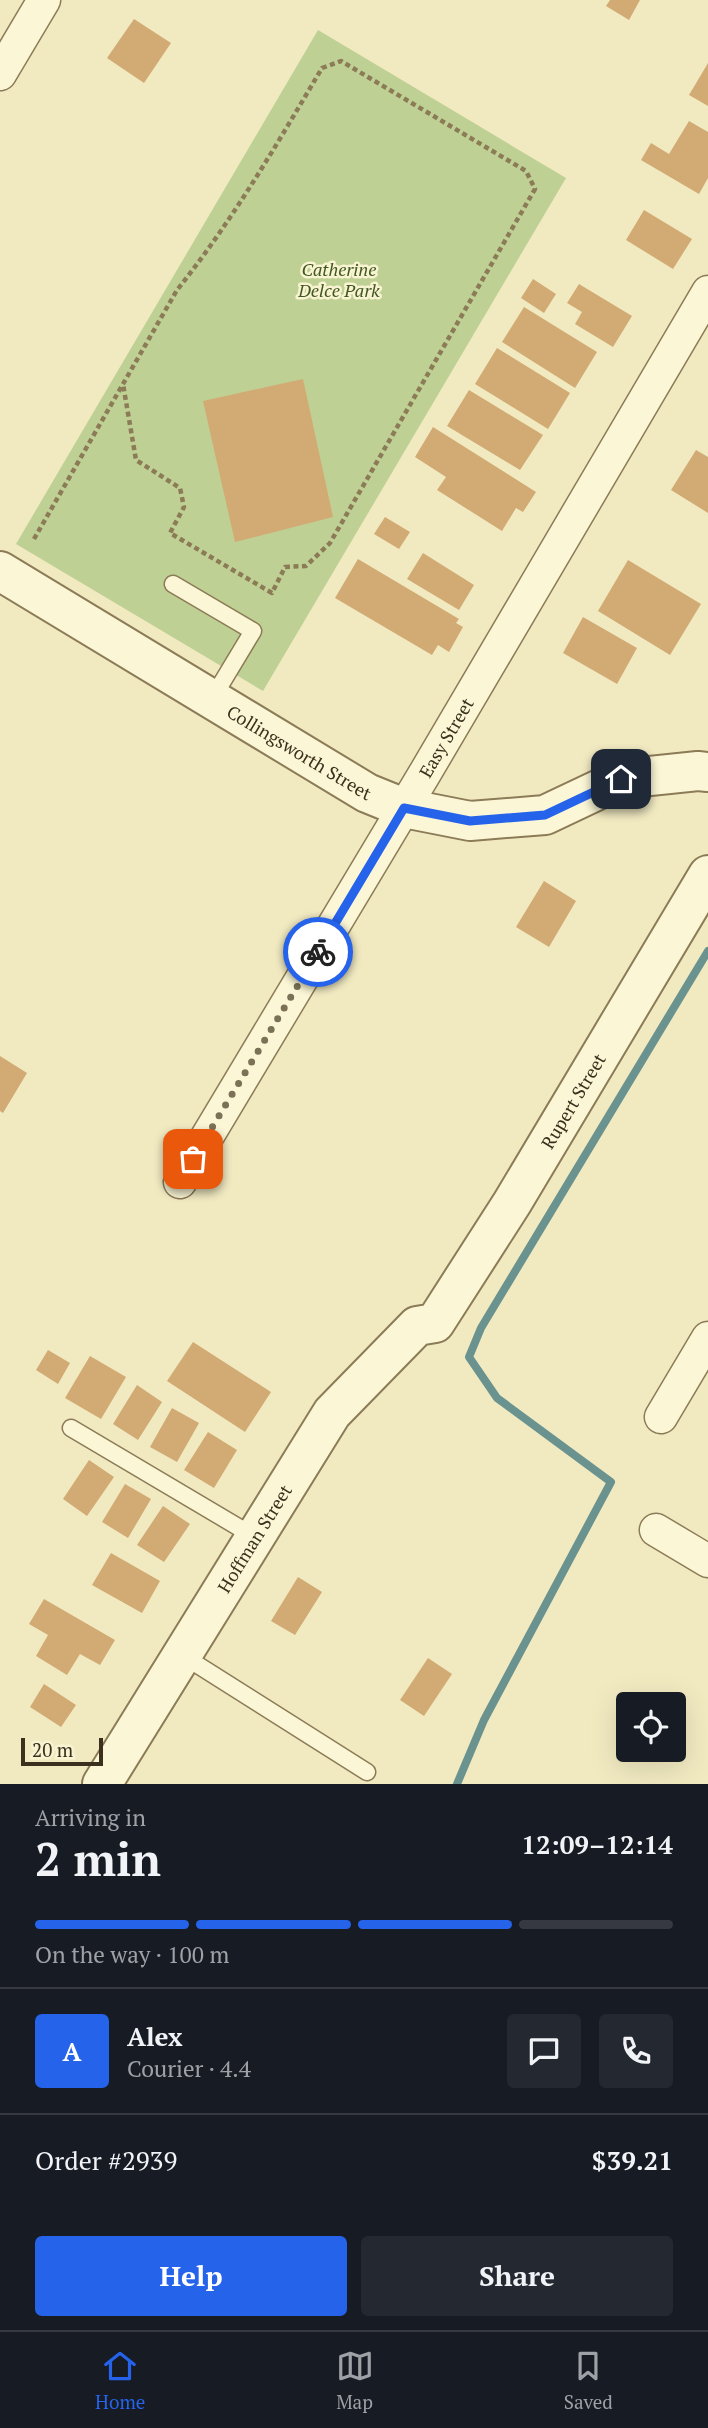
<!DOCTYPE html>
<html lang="en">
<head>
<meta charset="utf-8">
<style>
  body { margin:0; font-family:"PT Serif",serif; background:#242831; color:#f1f3f6; height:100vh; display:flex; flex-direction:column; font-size:26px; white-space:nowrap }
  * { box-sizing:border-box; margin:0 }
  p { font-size:23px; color:#9ea1a6 }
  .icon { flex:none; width:38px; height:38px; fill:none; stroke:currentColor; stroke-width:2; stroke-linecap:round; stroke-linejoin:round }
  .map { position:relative; height:1784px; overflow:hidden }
  .drawer { display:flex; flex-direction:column; background:#171b24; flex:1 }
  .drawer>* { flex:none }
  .controls { position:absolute; left:616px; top:1692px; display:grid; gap:14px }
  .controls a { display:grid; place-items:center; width:70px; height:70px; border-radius:7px; background:#171b24; box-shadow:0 7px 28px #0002; font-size:35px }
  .scale { position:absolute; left:21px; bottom:18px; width:82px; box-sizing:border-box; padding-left:7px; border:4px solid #3a301d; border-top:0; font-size:19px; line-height:24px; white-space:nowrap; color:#3a301d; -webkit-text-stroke:5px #f8f3d1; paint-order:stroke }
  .pin { position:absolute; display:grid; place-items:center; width:60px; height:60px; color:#fff; margin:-30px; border-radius:14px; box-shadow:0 4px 10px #0006 }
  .courier { position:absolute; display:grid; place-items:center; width:70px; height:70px; margin:-35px; border:5px solid #2563eb; border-radius:50%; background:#fff; color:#222; box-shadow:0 2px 9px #0007 }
  .summary em { font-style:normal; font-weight:700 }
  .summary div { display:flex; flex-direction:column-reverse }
  .summary { display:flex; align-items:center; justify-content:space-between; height:119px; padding:0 35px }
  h1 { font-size:46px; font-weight:700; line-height:52px }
  .bar { display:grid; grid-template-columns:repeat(4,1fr); gap:10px 7px; align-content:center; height:84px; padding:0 35px }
  .bar i { height:9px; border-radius:5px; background:#363941 }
  .bar .selected { background:#2563eb }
  .bar p { grid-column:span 4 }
  .line { display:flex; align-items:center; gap:18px; padding:0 35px; border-top:2px solid #363941 }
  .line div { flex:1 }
  .round { display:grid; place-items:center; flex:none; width:74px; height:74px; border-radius:7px; background:#242831 }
  .button { display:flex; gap:14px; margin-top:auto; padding:14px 35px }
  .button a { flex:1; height:80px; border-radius:7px; background:#2563eb; color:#fff; font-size:28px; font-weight:700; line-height:80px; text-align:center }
  .button a+a { background:#242831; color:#f1f3f6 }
  .dock { display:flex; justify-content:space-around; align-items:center; height:98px; border-top:2px solid #363941; background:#171b24; font-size:19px; color:#9ea1a6 }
  .dock a { display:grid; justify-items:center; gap:4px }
  .dock .selected { color:#2563eb }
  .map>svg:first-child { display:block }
  .park { fill:#bfd094 }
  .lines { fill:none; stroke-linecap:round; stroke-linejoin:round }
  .stream { stroke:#6a928e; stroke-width:8 }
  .building { fill:#d2aa74 }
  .service-casing { stroke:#8c7b57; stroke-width:19 }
  .minor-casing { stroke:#8c7b57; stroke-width:35 }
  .tertiary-casing { stroke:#8c7b57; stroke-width:42 }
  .path { stroke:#8c7b57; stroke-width:4.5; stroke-dasharray:5 3.5; stroke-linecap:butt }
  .service { stroke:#fbf6d5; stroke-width:16 }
  .minor { stroke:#fbf6d5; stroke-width:32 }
  .tertiary { stroke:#fbf6d5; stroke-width:38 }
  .done { stroke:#7a7156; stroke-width:7; stroke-dasharray:0 12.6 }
  .route { stroke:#2563eb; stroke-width:9 }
  .labels { text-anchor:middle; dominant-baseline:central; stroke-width:5; stroke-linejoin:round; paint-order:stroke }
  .park-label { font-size:18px; font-style:italic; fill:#425822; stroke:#f8f3d1 }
  .street-label { font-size:18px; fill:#3a301d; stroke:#f8f3d1 }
</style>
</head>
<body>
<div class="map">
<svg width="708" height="1784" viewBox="0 0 708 1784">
  <rect width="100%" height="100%" fill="#f1eac1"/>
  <path class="park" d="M318,30L566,178L263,691L16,544Z"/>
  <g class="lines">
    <path class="stream" d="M457,1784L484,1720L611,1482L497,1398L469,1357L481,1328L708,951"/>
  </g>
  <g class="building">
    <path d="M610,0H640L629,20L606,6Z"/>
    <path d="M134,19L171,43L144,83L107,58Z"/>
    <path d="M708,63V106L689,95Z"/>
    <path d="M689,121L708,132V178L699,194L641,160L651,143L669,154Z"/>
    <path d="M644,210L692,239L673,269L626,240Z"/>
    <path d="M533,279L556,294L544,313L521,298Z"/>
    <path d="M579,284L632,316L613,347L575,324L582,312L567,303Z"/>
    <path d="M524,307L597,352L575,388L502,342Z"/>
    <path d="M497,348L570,393L548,429L475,384Z"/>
    <path d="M303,379L333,517L235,542L203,401Z"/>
    <path d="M469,390L543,435L520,470L447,426Z"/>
    <path d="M433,427L536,492L523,512L516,508L502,531L437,490L446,477L415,457Z"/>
    <path d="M696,450L708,457V513L671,490Z"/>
    <path d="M385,517L410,532L399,549L374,534Z"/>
    <path d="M423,553L474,585L459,610L407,579Z"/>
    <path d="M358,559L459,619L456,623L463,627L449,652L438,645L432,655L335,598Z"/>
    <path d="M628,560L701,604L670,655L598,611Z"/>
    <path d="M583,617L637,648L617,684L563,653Z"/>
    <path d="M544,881L576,901L549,947L516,927Z"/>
    <path d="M0,1056L27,1073L3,1113L0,1111Z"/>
    <path d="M193,1342L271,1392L245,1432L167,1381Z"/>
    <path d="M48,1350L70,1363L58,1384L36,1370Z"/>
    <path d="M90,1356L126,1377L101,1419L65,1398Z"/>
    <path d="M137,1385L162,1402L138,1440L113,1424Z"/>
    <path d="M172,1408L199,1423L177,1462L150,1447Z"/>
    <path d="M208,1432L237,1450L214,1488L184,1470Z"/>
    <path d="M89,1460L114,1477L87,1516L63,1499Z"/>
    <path d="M125,1484L151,1499L128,1538L102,1522Z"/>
    <path d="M163,1506L190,1524L164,1562L137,1545Z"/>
    <path d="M111,1553L160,1581L142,1613L92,1585Z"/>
    <path d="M298,1577L322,1592L295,1635L271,1621Z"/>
    <path d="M44,1599L115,1640L100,1665L80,1654L67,1675L36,1656L48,1635L29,1624Z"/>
    <path d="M428,1658L452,1674L424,1716L400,1700Z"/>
    <path d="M44,1684L76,1705L61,1727L30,1707Z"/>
  </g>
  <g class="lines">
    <defs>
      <g id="service">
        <path d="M173,584L253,631L212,699"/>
        <path d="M71,1428L255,1537"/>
        <path d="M182,1655L367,1772"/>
      </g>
      <g id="minor">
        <path d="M0,74L44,0"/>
        <path id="s1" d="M180,1182L425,773L708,292"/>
        <path d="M661,1417L708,1338"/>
        <path d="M656,1530L708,1561"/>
      </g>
      <g id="tertiary">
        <path id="s2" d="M0,571L367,793L404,808L470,821L545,815L621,779L698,771L708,772"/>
        <path id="s3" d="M102,1784L332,1413L417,1326L435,1323L512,1203L708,875"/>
      </g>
    </defs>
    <use href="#service" class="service-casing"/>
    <use href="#minor" class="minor-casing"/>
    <use href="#tertiary" class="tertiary-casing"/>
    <path class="path" d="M34,539L177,290C233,220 277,144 322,68L341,61L526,171L535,189L330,543L306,566L285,567L272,593L170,533L184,507L180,488L136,460L123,384"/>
    <use href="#service" class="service"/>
    <use href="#minor" class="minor"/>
    <use href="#tertiary" class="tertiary"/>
  </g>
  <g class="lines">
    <path class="done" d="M193,1159L318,952"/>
    <path class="route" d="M318,952L404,808L470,821L545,815L621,779"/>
  </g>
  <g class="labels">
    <g class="park-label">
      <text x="339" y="269">Catherine<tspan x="339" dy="21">Delce Park</tspan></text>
    </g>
    <g class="street-label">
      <text stroke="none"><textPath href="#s1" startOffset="518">Easy Street</textPath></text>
      <text stroke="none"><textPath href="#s2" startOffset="350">Collingsworth Street</textPath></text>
      <text stroke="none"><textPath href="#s3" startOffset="838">Rupert Street</textPath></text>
      <text stroke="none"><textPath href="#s3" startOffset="289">Hoffman Street</textPath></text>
    </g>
  </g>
</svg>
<div class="controls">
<a><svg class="icon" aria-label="locate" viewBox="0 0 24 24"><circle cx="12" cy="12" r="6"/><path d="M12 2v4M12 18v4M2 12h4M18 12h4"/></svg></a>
</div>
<div class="scale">20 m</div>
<div class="pin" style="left:193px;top:1159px;background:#ea580c"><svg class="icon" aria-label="bag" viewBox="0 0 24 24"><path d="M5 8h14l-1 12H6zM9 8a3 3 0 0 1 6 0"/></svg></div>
<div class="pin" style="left:621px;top:779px;background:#1f2937"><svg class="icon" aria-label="home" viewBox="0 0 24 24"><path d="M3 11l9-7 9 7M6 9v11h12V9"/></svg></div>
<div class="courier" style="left:318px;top:952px"><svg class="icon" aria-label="bike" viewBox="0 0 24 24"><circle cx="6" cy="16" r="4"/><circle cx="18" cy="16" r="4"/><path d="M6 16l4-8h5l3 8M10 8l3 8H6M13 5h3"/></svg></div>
</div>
<section class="drawer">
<div class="summary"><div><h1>2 min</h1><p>Arriving in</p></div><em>12:09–12:14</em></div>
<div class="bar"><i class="selected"></i><i class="selected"></i><i class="selected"></i><i></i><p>On the way · 100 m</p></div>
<div class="line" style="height:126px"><b class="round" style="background:#2563eb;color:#fff">A</b><div><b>Alex</b><p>Courier · 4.4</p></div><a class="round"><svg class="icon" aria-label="chat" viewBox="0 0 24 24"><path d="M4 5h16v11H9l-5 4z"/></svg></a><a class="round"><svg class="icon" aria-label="phone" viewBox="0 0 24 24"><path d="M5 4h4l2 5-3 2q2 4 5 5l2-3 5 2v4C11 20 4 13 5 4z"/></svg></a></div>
<div class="line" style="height:91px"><div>Order #2939</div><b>$39.21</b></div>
<div class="button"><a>Help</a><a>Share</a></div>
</section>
<nav class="dock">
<a class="selected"><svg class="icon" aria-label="home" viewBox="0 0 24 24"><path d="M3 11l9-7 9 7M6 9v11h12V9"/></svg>Home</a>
<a><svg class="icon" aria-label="map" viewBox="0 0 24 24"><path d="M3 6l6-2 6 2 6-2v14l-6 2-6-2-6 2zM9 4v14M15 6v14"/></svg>Map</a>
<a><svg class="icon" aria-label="saved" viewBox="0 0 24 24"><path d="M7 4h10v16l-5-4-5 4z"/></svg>Saved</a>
</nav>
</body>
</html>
